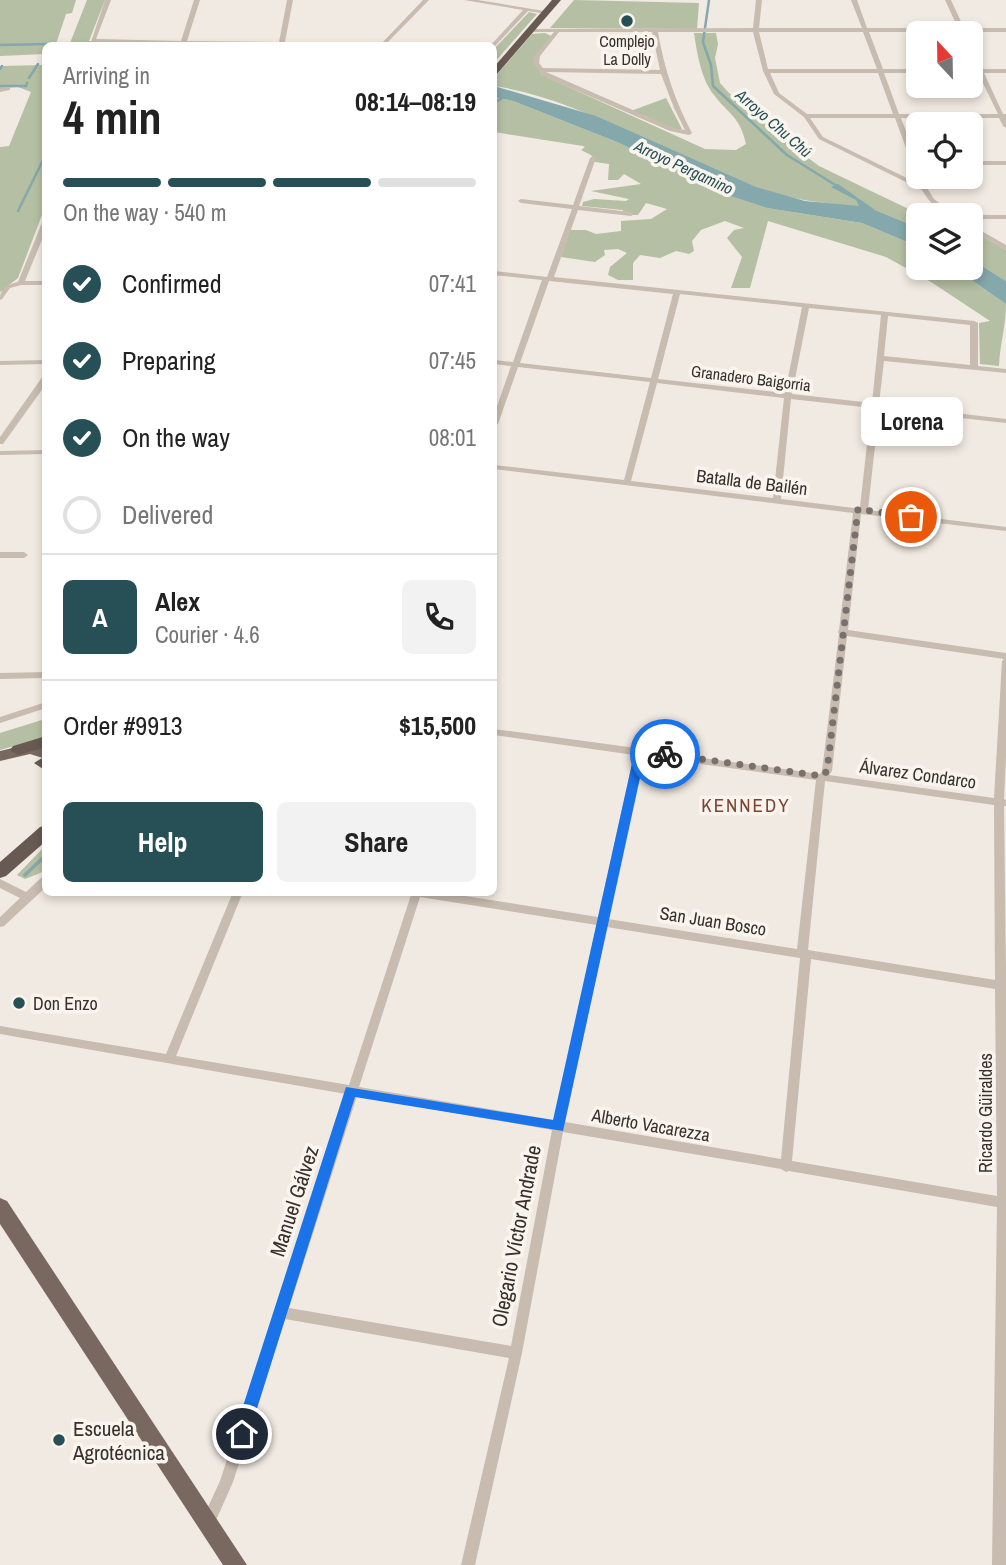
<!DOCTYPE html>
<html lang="en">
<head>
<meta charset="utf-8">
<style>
  body { margin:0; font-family:"Archivo Narrow",sans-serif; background:#f2f2f2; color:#222; height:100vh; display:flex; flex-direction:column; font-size:26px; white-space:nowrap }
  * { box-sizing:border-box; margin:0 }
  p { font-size:23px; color:#767676 }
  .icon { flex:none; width:38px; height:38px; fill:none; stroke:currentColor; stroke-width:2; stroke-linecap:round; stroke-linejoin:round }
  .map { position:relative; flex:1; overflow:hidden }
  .side { position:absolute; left:42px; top:42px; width:455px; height:854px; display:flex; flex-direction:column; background:#fff; border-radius:10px; box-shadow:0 4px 10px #0003 }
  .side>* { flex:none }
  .needle { width:46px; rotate:338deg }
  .controls { position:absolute; left:906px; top:21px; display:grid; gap:14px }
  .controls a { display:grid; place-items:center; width:77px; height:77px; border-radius:10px; background:#fff; box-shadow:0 4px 10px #0003; font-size:35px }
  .pin { position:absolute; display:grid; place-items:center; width:60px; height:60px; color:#fff; margin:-30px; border:4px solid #fff; border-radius:50%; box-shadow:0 2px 7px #0007 }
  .courier { position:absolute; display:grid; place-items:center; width:70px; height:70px; margin:-35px; border:5px solid #1a73e8; border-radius:50%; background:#fff; color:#222; box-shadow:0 2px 9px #0007 }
  .bubble { position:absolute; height:49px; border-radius:10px; background:#fff; box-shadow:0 4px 10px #0003; font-size:23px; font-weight:800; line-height:49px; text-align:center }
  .overview em { font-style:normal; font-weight:800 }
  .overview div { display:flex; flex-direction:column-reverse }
  .overview { display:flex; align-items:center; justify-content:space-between; height:119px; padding:0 21px }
  h1 { font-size:46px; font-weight:800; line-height:52px }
  .bar { display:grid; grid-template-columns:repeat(4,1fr); gap:10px 7px; align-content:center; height:84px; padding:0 21px }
  .bar i { height:9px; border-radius:5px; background:#e0e0e0 }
  .bar .on { background:#265055 }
  .bar p { grid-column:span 4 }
  .line { display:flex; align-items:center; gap:18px; padding:0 21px; border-top:2px solid #e0e0e0 }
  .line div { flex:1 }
  .round { display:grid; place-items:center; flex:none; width:74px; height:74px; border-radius:10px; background:#f2f2f2 }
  ol { padding:0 21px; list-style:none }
  li { display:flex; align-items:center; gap:21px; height:77px }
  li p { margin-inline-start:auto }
  li .icon { padding:7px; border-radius:50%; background:#265055; color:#fff; stroke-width:4 }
  li:last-child { color:#767676 }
  li i { width:38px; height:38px; border:4px solid #e0e0e0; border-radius:50% }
  .cta { display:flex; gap:14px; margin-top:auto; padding:14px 21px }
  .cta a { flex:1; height:80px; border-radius:10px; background:#265055; color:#fff; font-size:28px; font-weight:800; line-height:80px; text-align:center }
  .cta a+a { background:#f2f2f2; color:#222 }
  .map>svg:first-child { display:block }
  .green { fill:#b5bfa3 }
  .water { fill:#84a8ab }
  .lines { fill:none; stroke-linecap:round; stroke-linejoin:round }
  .stream-far1 { stroke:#84a8ab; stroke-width:2.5 }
  .stream { stroke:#84a8ab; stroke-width:3.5 }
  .minor { fill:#c8bbaf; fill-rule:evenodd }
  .primary { fill:#78685f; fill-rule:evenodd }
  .trunk { fill:#685a52; fill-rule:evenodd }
  .route { fill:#1a73e8 }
  .done { stroke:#79716c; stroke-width:7; stroke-dasharray:0 12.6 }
  .poi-dot { fill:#265055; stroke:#f9f4ee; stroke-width:2.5 }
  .labels { text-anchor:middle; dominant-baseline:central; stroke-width:7; stroke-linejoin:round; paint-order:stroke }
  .far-poi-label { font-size:16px; fill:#38302c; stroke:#f9f4ee }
  .far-water-label { font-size:16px; font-style:italic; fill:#265055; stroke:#f9f4ee }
  .far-street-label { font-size:16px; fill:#38302c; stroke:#f9f4ee }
  .street-label { font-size:18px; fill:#38302c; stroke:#f9f4ee }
  .poi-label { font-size:18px; fill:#38302c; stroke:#f9f4ee; text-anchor:start }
  .neighbourhood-label { font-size:19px; letter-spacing:2px; fill:#7e442e; stroke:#f9f4ee }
  .near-street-label { font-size:21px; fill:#38302c; stroke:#f9f4ee }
  .near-poi-label { font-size:21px; fill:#38302c; stroke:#f9f4ee; text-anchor:start }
</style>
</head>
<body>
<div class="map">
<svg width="1006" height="1565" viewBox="0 0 1006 1565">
  <rect width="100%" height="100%" fill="#f1eae2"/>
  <g class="green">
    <path d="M0,0H76L72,13L66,14L56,44L70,43L87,0H105L89,41L420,45L46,46L45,54L0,56Z"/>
    <path d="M574,0L699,3L697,29L550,28Z"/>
    <path d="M529,12L537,14L494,63V49Z"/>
    <path d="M545,33L551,36L534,60L542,75L705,149L736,150L746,144C740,116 728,114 714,95C701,79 697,53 694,33H716L718,44L715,58L720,83L729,93L771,122L795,148L819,166L921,215H919V228L875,210L831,187L856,200L860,206C846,208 832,203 818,202C703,188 608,103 494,86V78L532,34Z"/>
    <path d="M45,65V207L18,278L0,292V147L9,146L31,92L18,87L0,88V66Z"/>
    <path d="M494,97L513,101L617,142L727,195L767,208L862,223L919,247V268H954L1006,304C1006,326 1000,343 999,366L980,364L979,323L990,321L931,282L886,257L768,221L750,288H731L742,257L727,238L734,230L744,228L725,221L701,230L692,241L694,251L689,254L676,251L660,258L640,255L633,263V280H618L608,275L610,267L627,253L618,249L604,250L605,255L595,262L561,257L570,230H586L596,234L621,231V221L651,219L667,209L646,203L638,215H624L623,210L582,206L583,202L594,199L626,201L629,199L591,191L641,184L624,174L618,180H608L609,164L595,162L591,155L581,150L585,147L583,146L494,132Z"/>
    <path d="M666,98L682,129L678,130L628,112Z"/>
    <path d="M971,230L1006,250V281L971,259Z"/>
    <path d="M45,719V737L0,750V733Z"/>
    <path d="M45,846V871L25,879L17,875Z"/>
  </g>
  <g class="water">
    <path d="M494,86L596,116L756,187L805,201L859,206L856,200L831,187L838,184L875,210L919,228V247L862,223L767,208L727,195L617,142L513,101L494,97Z"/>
    <path d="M971,259L1006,281V304L954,268H971Z"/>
  </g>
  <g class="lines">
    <g class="stream-far1">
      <path d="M709,0L703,42L711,65L713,86L787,155L837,186"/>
      <path d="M0,45L46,44"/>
      <path d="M0,69L2,66"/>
      <path d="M29,78L38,64"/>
      <path d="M0,86H26L27,83"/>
      <path d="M494,103L504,97"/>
      <path d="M18,211L46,154"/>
    </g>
    <path class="stream" d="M25,875L46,855"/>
    <g class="minor">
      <path d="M105,0H111L96,39L181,41L194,0H200L187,41L279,42L287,0H293L285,42L381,44L423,0H429L386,44L433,46H284L91,42Z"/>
      <path d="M464,0H478L550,12L547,14L528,11L494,47V46H490L523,10Z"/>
      <path d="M756,0H762L759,28H862L851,0H857L867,28H958L945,0H951L964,28H1006V32H965L966,33H960V32H869L883,69H919V73H884L899,114H998L978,73H971V69H977L971,58V49L974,51L982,69H1006V73H984L1003,114H1006V128L1003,126L999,118H901L919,166L920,177L916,175L895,118H810L823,137L919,184L924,183L934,199L955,215C940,215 929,202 922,190L819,139L804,117L774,94L763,71L753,32H658C664,68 675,101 692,133L689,135L670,131L543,76L533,63L534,56L554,32H531L528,30L529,29L753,28ZM559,32H652L660,70L543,68L539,63L540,56ZM759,32H863L877,69H768ZM546,72L661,74L674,108L685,130L674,128ZM770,73H878L893,114H807L779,93Z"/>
      <path d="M8,87L10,88V90L0,92V88Z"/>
      <path d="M593,156L596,158L579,206L631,212L634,214L631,216L578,210L554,277L974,321L978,323V366L1006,369V373L884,361L879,404L1006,419V423L879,409L868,510L1006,527V531L861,514L848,630L1006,653V757L1004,799L1006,800V806H1004L1006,970V1565H992L997,1207L789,1171L786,1172L781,1169L563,1132L522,1353L475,1565H461L509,1358L285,1319L233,1482L213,1527L208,1529L203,1527L201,1522L220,1481L346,1094L0,1034V1026L166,1054L233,892H243L176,1056L349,1085L411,895L408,892H440L598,917L634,755L494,735V729L636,748L640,747L644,750L820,774L822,771L839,634L838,632L839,630L853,513L494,469V465L624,480L650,382L518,367L498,424L494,426V415L511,366L494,364V360L513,362L542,280L494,275V271L547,277L572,209L521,203L518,201L521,199L573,205L590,158ZM549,281L673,294L651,378L520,363ZM680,294L802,307L785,393L658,379ZM809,308L881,315L872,403L792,394ZM888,316L970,325V365L884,356ZM657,383L784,398L773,498L631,481ZM791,399L871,408L860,507L854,508L781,499ZM847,636L1004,659L1002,661L994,798L829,775L832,771ZM643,756L816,780L797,949L608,919ZM825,781L994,805L995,980L808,950ZM420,897L597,925L554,1120L359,1087ZM607,927L800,958L781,1159L565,1122ZM811,959L995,989L997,1196L792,1161ZM357,1096L552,1130L511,1346L289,1308Z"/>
      <rect x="971" y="161" width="35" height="4"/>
      <path d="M970,215H1006V219H971Z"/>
      <path d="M46,218V230L25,281H46V285H21L10,288L2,299L0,300C0,287 7,285 18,282L43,220Z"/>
      <path d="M971,225L1006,245V250L971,230Z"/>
      <path d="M46,360V364L0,365V361Z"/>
      <path d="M43,376H46V384L3,444H0V437Z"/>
      <path d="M46,450V454L0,455V451Z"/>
      <path d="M0,552H24L28,555L24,558H0Z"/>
      <path d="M46,672V678L0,679V673Z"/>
      <path d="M46,702V708L0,723V717Z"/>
      <path d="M46,876V887L4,926L0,927V917L20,898L0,888V879L26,892L42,877Z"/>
    </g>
    <g class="primary">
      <path d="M30,744L46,748V759L30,754L0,761V751Z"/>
      <path d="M0,1198L7,1201L247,1565H223L0,1224Z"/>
    </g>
    <g class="trunk">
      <path d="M552,0H561L497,74L494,75V67Z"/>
      <path d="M46,736V747L18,755L10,750L13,746Z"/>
      <path d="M42,758L46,759V771L34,763Z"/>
      <path d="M46,825V841L6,876L0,878V862L40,827Z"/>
    </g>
  </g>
  <path class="route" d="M640,746L671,754L665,758L645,755L563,1131L355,1097L249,1434L242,1441L236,1439L234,1434L346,1087L553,1120L635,750Z"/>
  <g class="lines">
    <path class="done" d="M665,754L822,776L827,771L858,509L911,517"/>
  </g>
  <g class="poi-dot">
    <circle cx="627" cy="21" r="7"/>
    <circle cx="19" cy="1003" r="7"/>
    <circle cx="59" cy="1440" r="7"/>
  </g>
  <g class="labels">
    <g class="far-poi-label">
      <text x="627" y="41">Complejo<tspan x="627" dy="18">La Dolly</tspan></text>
    </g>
    <g class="far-water-label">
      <text transform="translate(774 123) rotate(41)">Arroyo Chu Chú</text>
      <text transform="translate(684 167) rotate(25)">Arroyo Pergamino</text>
    </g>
    <g class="far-street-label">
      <text transform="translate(751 378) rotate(7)">Granadero Baigorria</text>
    </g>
    <g class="street-label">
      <text transform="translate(752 482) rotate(7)">Batalla de Bailén</text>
      <text transform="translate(918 774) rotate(8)">Álvarez Condarco</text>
      <text transform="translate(713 921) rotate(9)">San Juan Bosco</text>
      <text transform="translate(985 1113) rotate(-90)">Ricardo Güiraldes</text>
      <text transform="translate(651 1125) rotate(10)">Alberto Vacarezza</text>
    </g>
    <g class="poi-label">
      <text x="33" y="1003">Don Enzo</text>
    </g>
    <g class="neighbourhood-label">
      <text x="746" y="805">KENNEDY</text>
    </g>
    <g class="near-street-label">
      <text transform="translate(294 1201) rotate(-72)">Manuel Gálvez</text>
      <text transform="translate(516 1236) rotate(-79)">Olegario Víctor Andrade</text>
    </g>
    <g class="near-poi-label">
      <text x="73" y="1428">Escuela<tspan x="73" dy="24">Agrotécnica</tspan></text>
    </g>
  </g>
</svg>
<div class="controls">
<a><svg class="needle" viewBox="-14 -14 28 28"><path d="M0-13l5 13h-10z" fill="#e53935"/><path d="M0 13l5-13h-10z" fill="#767676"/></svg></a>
<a><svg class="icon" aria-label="locate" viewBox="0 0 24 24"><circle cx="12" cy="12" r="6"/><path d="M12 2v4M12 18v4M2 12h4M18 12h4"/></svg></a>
<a><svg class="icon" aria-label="layers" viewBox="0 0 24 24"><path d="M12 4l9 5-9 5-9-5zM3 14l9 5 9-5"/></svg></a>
</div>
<div class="pin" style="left:911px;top:517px;background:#ea580c"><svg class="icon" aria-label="bag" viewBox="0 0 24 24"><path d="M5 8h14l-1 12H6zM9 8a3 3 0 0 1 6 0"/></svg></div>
<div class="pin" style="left:242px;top:1434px;background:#1f2937"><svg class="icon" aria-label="home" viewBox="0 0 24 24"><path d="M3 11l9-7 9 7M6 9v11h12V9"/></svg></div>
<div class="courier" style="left:665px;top:754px"><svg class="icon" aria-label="bike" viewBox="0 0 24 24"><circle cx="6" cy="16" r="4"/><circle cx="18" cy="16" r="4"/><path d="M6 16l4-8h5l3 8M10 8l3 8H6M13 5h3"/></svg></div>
<div class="bubble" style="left:861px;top:397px;width:102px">Lorena</div>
<section class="side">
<div class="overview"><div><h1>4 min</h1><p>Arriving in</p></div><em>08:14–08:19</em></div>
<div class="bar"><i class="on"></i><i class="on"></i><i class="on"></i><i></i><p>On the way · 540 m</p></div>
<ol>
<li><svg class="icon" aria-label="check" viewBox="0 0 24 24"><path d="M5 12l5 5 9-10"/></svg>Confirmed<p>07:41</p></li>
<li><svg class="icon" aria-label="check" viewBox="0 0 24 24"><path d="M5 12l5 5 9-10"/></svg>Preparing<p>07:45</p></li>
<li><svg class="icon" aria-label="check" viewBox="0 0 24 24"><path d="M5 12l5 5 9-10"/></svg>On the way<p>08:01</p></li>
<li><i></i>Delivered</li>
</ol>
<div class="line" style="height:126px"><b class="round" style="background:#265055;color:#fff">A</b><div><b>Alex</b><p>Courier · 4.6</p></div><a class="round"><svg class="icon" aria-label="phone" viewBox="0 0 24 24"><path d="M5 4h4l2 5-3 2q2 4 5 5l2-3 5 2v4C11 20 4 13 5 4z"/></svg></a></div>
<div class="line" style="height:91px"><div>Order #9913</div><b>$15,500</b></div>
<div class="cta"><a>Help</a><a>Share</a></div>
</section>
</div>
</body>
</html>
